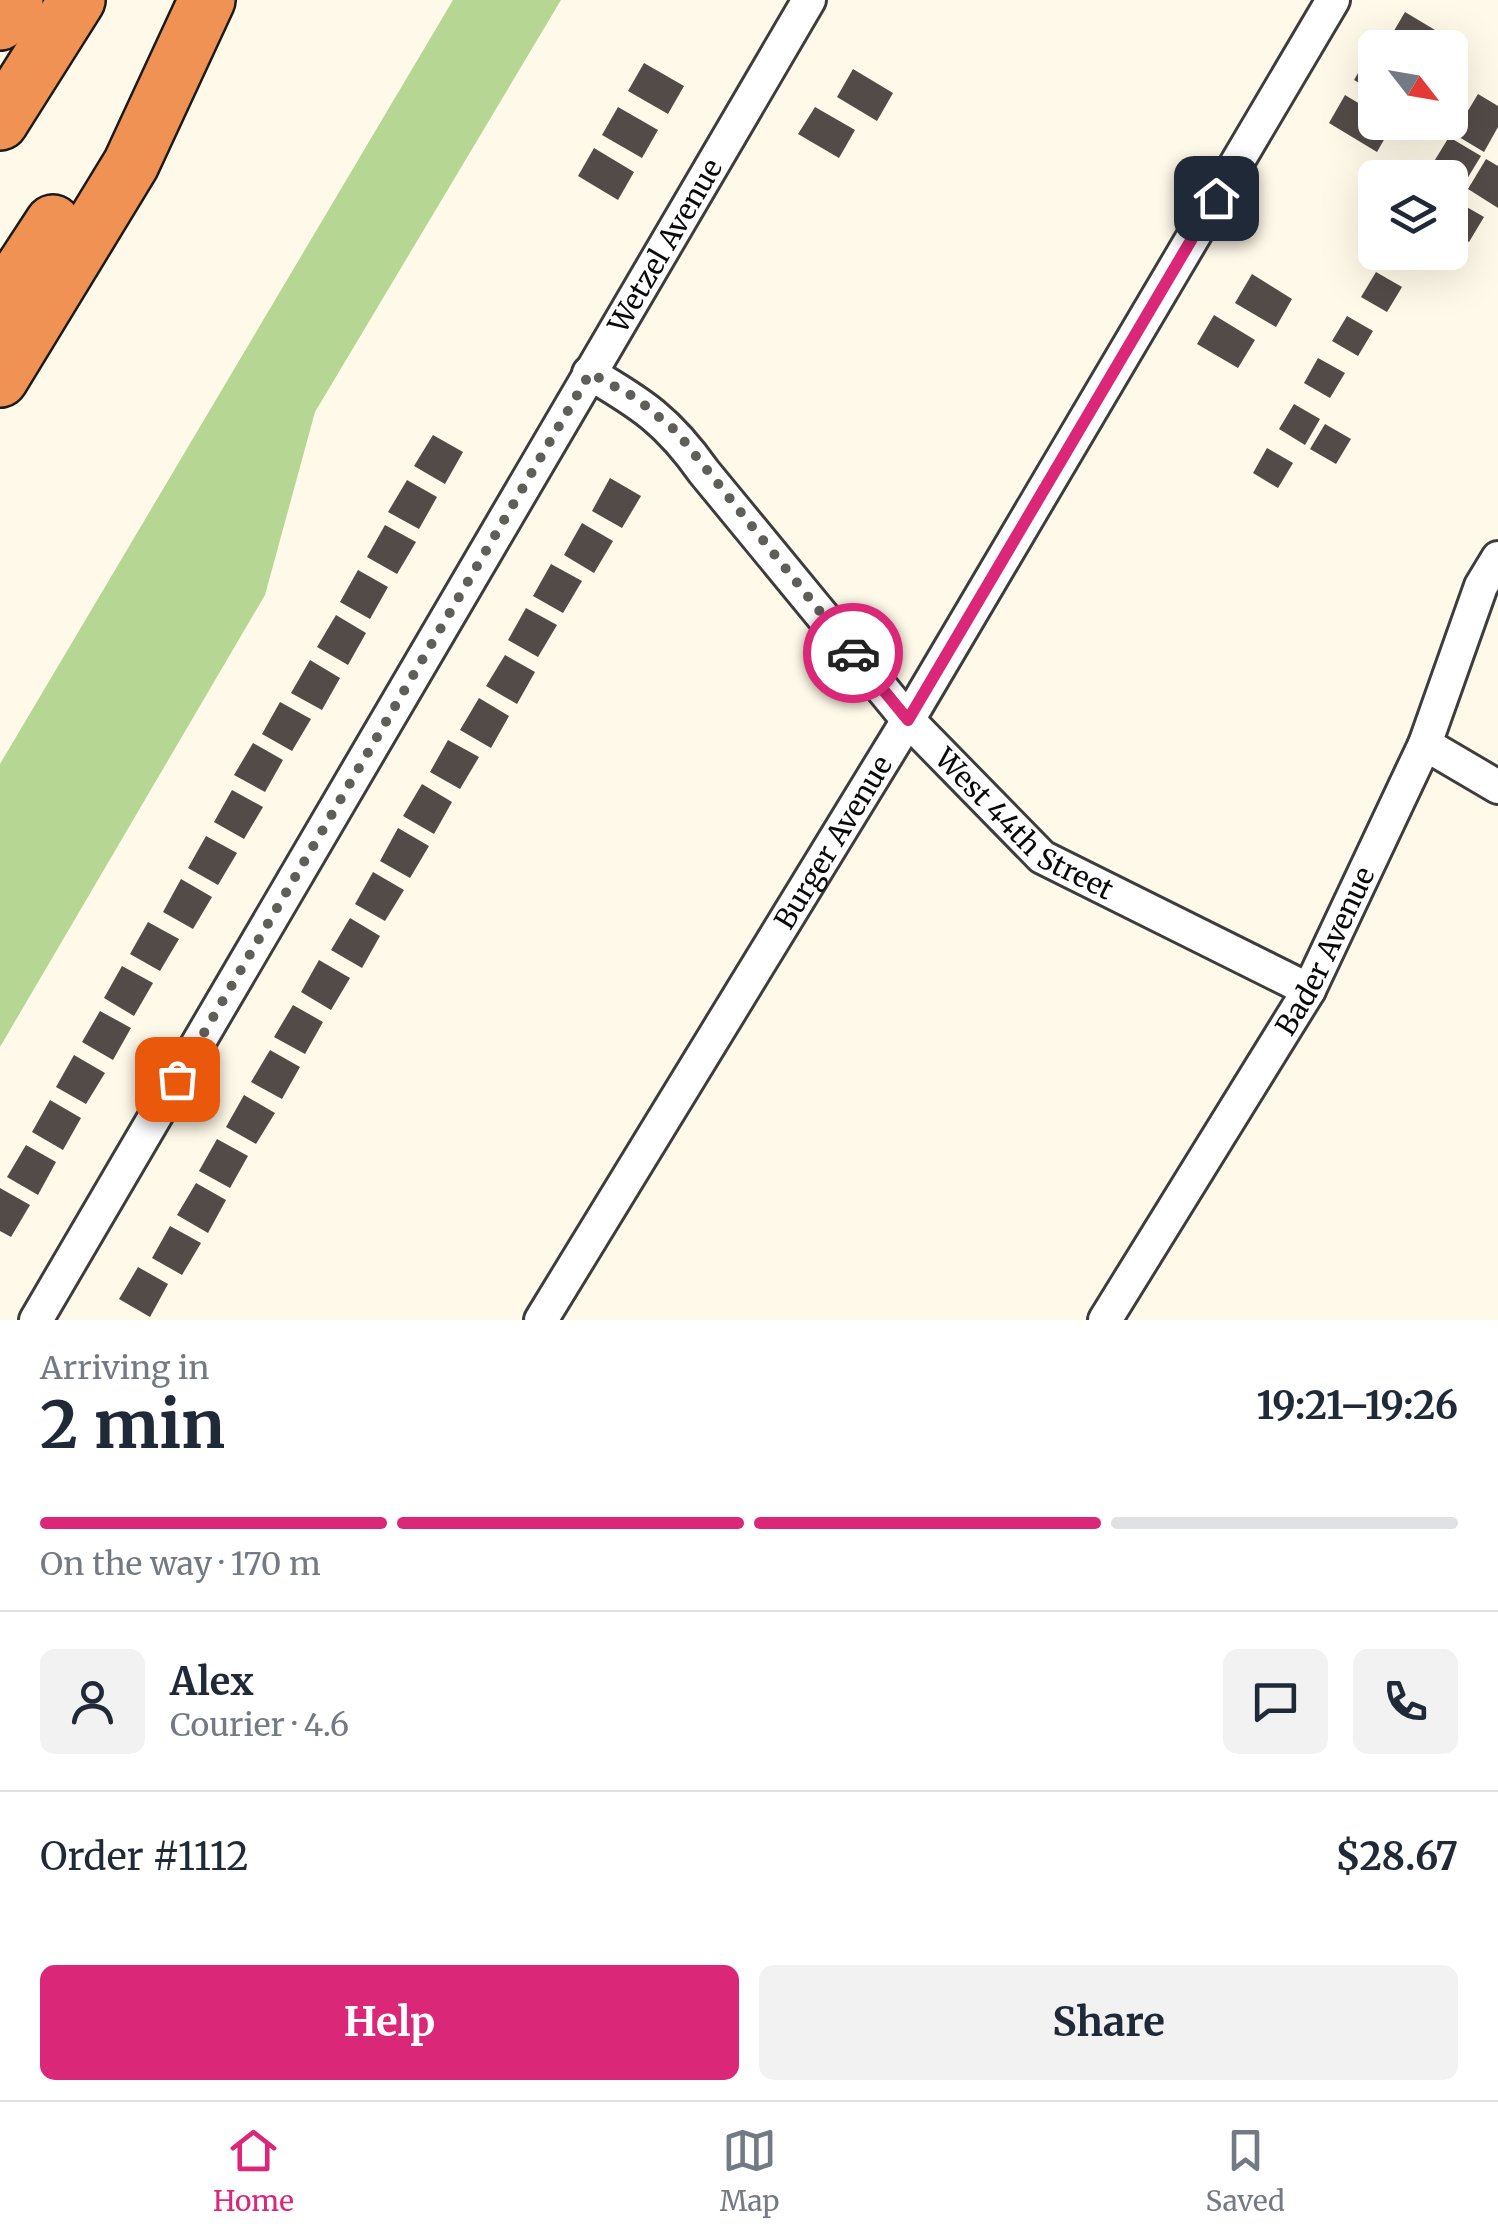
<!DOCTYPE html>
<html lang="en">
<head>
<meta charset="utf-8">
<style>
  body { margin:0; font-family:Merriweather,serif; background:#f2f2f3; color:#1f2937; height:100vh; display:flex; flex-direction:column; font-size:38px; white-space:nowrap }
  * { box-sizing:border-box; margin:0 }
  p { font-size:32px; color:#747a83 }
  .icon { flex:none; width:55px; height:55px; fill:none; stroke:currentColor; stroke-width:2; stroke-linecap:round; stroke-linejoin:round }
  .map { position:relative; height:1320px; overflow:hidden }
  .sheet { display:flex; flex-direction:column; background:#fff; flex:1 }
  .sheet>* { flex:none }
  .needle { width:65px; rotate:121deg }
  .tools { position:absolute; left:1358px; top:30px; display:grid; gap:20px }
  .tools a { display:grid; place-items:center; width:110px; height:110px; border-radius:15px; background:#fff; box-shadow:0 10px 40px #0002; font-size:50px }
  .pin { position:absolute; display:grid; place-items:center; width:85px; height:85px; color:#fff; margin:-42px; border-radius:20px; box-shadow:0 5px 15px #0006 }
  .courier { position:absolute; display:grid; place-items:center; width:100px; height:100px; margin:-50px; border:8px solid #db2777; border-radius:50%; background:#fff; color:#222; box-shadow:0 2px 12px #0007 }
  .head em { font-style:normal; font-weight:700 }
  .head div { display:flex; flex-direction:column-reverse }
  .head { display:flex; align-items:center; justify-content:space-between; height:170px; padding:0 40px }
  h1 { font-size:65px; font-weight:700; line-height:75px }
  .bar { display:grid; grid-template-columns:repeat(4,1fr); gap:15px 10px; align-content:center; height:120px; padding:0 40px }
  .bar i { height:12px; border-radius:8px; background:#e0e1e3 }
  .bar .active { background:#db2777 }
  .bar p { grid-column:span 4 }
  .line { display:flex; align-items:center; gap:25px; padding:0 40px; border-top:2px solid #e0e1e3 }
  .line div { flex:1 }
  .round { display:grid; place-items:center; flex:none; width:105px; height:105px; border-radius:15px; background:#f2f2f3 }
  .button { display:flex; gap:20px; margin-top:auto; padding:20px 40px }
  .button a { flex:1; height:115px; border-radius:15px; background:#db2777; color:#fff; font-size:40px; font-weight:700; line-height:115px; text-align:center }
  .button a+a { background:#f2f2f3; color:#1f2937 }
  .tabs { display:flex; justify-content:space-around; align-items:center; height:140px; border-top:2px solid #e0e1e3; background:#fff; font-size:28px; color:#747a83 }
  .tabs a { display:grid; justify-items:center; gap:5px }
  .tabs .active { color:#db2777 }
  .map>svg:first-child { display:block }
  .forest { fill:#b6d694 }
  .building { fill:#524b47 }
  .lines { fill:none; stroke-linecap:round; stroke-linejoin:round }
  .minor-casing { stroke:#3d3d3d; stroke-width:38 }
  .motorway-casing { stroke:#1b1b1b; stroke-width:60 }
  .minor { stroke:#fff; stroke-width:32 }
  .motorway { stroke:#f09254; stroke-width:55 }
  .done { stroke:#5f5e58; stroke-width:10; stroke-dasharray:0 18 }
  .route { stroke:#db2777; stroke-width:12 }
  .labels { text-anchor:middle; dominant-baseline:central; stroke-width:10; stroke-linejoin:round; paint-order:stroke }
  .street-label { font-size:28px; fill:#0a0a0a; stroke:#fff }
</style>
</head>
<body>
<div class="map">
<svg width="1498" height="1320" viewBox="0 0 1498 1320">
  <rect width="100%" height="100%" fill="#fef9e8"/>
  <path class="forest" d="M453,0H561L315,412L265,595L0,1047V764Z"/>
  <g class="building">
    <path d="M1405,12L1455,42L1452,48H1399L1388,41Z"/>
    <path d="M1370,52L1375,54V92L1354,80Z"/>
    <path d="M644,63L684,86L668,114L628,91Z"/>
    <path d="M853,69L893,93L877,121L837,97Z"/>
    <path d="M1478,94L1498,106V127L1484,152L1454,134Z"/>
    <path d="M1345,95L1375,113V122H1394L1377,152L1329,123Z"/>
    <path d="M618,107L658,130L642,158L602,135Z"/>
    <path d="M815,107L855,130L839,158L798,134Z"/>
    <path d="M1449,137L1481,156L1462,187L1430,168Z"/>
    <path d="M594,148L634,172L618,200L578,176Z"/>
    <path d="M1486,159L1498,166V208L1468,189Z"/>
    <path d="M1458,202L1484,217L1469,242L1450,231V216Z"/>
    <path d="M1376,272L1402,287L1387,312L1361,297Z"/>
    <path d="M1252,274L1292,299L1276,327L1235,303Z"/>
    <path d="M1214,315L1255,340L1238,368L1197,344Z"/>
    <path d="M1347,316L1373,331L1358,356L1332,341Z"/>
    <path d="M1318,358L1345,373L1330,398L1304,383Z"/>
    <path d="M1294,404L1320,419L1305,445L1279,429Z"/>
    <path d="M1325,424L1351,439L1336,464L1310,449Z"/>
    <path d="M433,435L463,452L445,484L414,466Z"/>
    <path d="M1267,448L1293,463L1278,488L1253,473Z"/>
    <path d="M610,478L641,496L622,528L592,511Z"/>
    <path d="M407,480L437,497L419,529L388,512Z"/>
    <path d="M582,523L613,541L594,573L564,555Z"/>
    <path d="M385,525L416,542L397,574L367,557Z"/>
    <path d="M551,564L582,581L563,613L533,596Z"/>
    <path d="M358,570L388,587L370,619L340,602Z"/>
    <path d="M526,608L557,625L538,657L508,640Z"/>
    <path d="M336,615L366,633L348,665L317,647Z"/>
    <path d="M505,655L535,672L517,704L486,686Z"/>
    <path d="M310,660L340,678L322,710L291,693Z"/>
    <path d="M479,698L509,716L491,748L460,730Z"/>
    <path d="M280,702L311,719L292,751L262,734Z"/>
    <path d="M448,740L479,757L460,789L430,772Z"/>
    <path d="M253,743L283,760L265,792L234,775Z"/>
    <path d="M422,784L452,802L434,834L403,816Z"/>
    <path d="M232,790L263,807L244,839L214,822Z"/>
    <path d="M398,828L429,846L410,878L380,861Z"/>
    <path d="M206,836L237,853L218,885L188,868Z"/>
    <path d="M373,872L404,890L385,921L355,904Z"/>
    <path d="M181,879L212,897L193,929L163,912Z"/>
    <path d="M350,918L380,936L362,968L331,950Z"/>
    <path d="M148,922L179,939L160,971L130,954Z"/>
    <path d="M319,960L350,978L331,1010L301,992Z"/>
    <path d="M122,966L153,983L134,1016L104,998Z"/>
    <path d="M293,1005L323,1022L305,1054L274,1037Z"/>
    <path d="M100,1011L131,1028L113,1060L82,1042Z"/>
    <path d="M270,1050L300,1067L282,1099L251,1082Z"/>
    <path d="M74,1055L105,1073L86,1104L56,1087Z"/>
    <path d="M244,1095L275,1113L256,1144L226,1127Z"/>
    <path d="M50,1100L81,1118L63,1150L32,1132Z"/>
    <path d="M217,1139L248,1156L230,1188L199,1171Z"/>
    <path d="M26,1145L56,1162L38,1195L7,1177Z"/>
    <path d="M196,1183L226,1200L208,1233L177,1215Z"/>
    <path d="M0,1188L30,1205L11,1237L0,1231Z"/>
    <path d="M170,1226L201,1243L182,1275L152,1258Z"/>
    <path d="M138,1267L168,1284L150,1317L119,1299Z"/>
  </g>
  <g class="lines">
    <defs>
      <g id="minor">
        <path id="s1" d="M589,373C642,404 668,421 704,472L908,720L1042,857L1309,990"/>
        <path d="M1425,744L1498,787"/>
        <path id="s2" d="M36,1320L809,0"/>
        <path id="s3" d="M541,1320L908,720L1333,0"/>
        <path id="s4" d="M1105,1320L1309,990L1425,744L1481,586L1498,558"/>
      </g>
      <g id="motorway">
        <path d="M0,22L15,0"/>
        <path d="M0,122L77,0"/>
        <path d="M0,304L53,223"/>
        <path d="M0,379L131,164L207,0"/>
      </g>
    </defs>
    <use href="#minor" class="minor-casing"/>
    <use href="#motorway" class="motorway-casing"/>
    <use href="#minor" class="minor"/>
    <use href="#motorway" class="motorway"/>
  </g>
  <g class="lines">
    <path class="done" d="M177,1079L590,373L636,398L676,431L853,653"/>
    <path class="route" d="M853,653L908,720L1216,198"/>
  </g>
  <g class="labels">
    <g class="street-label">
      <text stroke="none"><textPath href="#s2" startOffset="1245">Wetzel Avenue</textPath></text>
      <text stroke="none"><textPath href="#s1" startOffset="632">West 44th Street</textPath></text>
      <text stroke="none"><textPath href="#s3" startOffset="560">Burger Avenue</textPath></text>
      <text stroke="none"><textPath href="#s4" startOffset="430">Bader Avenue</textPath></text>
    </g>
  </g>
</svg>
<div class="tools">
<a><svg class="needle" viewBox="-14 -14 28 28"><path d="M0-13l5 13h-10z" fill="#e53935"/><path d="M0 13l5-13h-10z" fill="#747a83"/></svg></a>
<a><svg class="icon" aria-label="layers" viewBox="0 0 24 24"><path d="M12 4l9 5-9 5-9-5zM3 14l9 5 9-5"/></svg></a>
</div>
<div class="pin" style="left:177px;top:1079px;background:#ea580c"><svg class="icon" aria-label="bag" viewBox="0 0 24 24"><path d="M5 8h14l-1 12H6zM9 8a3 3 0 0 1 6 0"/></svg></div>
<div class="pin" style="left:1216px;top:198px;background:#1f2937"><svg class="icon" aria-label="home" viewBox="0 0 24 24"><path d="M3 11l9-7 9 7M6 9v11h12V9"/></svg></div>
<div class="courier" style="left:853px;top:653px"><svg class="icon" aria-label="car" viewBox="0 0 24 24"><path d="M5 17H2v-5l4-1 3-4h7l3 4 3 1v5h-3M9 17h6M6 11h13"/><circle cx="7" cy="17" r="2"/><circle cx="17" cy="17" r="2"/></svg></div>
</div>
<section class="sheet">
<div class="head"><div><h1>2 min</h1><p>Arriving in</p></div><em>19:21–19:26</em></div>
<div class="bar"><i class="active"></i><i class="active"></i><i class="active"></i><i></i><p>On the way · 170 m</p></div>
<div class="line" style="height:180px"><a class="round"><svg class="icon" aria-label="person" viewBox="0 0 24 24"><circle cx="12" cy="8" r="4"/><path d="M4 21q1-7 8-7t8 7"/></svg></a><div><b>Alex</b><p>Courier · 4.6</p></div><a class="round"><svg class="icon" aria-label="chat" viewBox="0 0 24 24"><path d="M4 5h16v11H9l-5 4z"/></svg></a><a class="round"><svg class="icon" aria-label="phone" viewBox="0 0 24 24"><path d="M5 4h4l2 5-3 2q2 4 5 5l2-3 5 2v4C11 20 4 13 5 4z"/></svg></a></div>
<div class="line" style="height:130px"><div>Order #1112</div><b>$28.67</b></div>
<div class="button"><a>Help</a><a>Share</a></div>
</section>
<nav class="tabs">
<a class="active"><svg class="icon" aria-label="home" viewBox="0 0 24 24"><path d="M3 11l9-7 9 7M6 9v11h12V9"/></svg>Home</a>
<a><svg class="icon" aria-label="map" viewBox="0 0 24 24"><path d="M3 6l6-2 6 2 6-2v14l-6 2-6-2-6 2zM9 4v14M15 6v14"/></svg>Map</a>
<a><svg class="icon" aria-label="saved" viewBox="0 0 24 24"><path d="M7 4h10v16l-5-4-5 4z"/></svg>Saved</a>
</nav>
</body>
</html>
